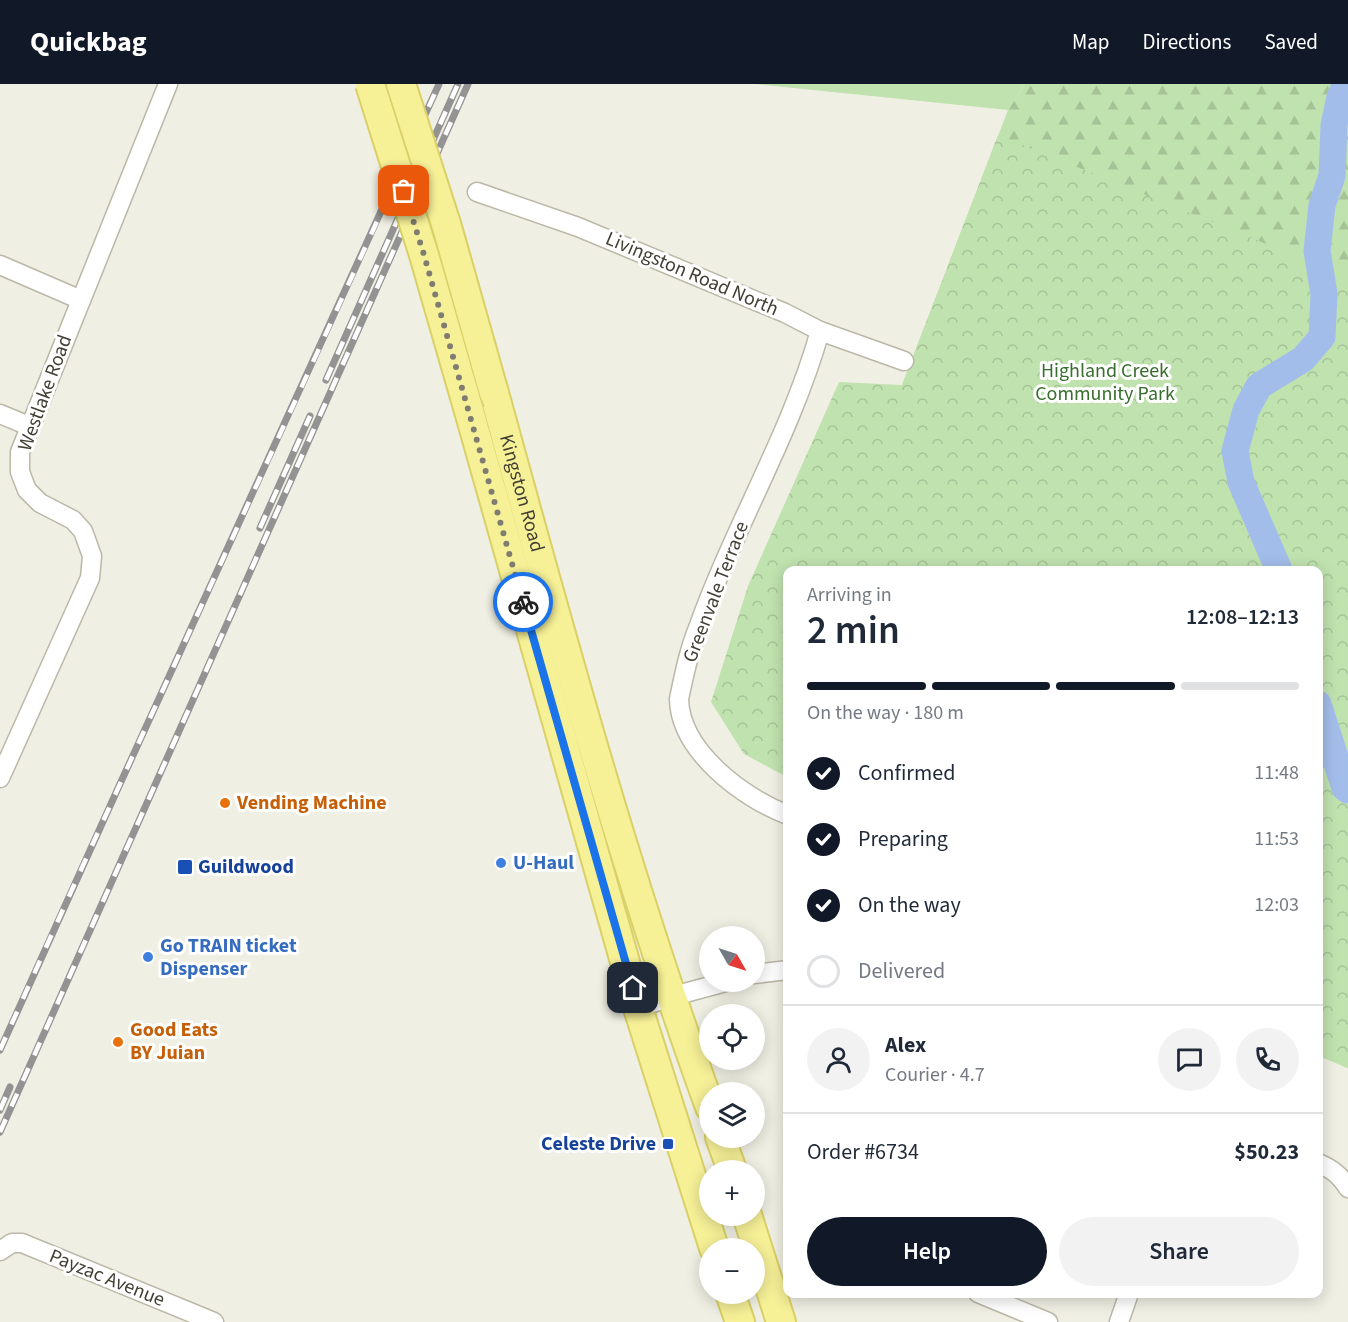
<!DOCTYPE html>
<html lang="en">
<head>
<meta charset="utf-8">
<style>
  body { margin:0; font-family:"Source Sans 3",sans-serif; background:#f2f2f3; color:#1f2937; height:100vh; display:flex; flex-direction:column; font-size:22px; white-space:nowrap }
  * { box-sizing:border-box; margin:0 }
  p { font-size:20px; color:#747a83 }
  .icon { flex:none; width:33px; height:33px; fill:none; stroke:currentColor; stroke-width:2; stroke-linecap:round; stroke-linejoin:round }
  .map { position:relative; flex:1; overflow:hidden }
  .drawer { position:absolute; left:783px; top:482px; width:540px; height:732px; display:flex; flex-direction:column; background:#fff; border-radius:12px; box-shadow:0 3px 15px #0003 }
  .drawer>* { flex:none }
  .needle { width:39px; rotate:129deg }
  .controls { position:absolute; left:699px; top:842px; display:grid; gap:12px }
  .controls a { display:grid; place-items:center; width:66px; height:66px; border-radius:50%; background:#fff; box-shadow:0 3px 15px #0003; font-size:30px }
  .pin { position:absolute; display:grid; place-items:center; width:51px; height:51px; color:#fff; margin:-26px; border-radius:12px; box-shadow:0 3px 9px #0006 }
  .courier { position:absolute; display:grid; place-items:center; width:60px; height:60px; margin:-30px; border:4px solid #1a73e8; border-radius:50%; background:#fff; color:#222; box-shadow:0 2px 8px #0007 }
  .head em { font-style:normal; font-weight:600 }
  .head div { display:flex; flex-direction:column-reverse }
  .head { display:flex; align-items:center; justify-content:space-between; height:102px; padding:0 24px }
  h1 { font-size:39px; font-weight:600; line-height:45px }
  .bar { display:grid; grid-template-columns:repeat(4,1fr); gap:9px 6px; align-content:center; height:72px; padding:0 24px }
  .bar i { height:8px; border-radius:4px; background:#e0e1e3 }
  .bar .active { background:#111827 }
  .bar p { grid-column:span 4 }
  .line { display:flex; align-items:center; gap:15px; padding:0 24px; border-top:2px solid #e0e1e3 }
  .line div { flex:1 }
  .round { display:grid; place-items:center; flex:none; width:63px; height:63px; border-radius:32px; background:#f2f2f3 }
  ol { padding:0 24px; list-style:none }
  li { display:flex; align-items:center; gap:18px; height:66px }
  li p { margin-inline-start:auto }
  li .icon { padding:6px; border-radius:50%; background:#111827; color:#fff; stroke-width:4 }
  li:last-child { color:#747a83 }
  li i { width:33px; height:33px; border:3px solid #e0e1e3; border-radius:50% }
  .primary-button { display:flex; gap:12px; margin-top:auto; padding:12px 24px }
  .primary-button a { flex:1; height:69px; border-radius:36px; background:#111827; color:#fff; font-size:24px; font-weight:600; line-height:69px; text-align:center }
  .primary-button a+a { background:#f2f2f3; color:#1f2937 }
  header { display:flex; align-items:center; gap:36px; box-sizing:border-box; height:84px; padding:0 30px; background:#111827; color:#fff }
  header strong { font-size:28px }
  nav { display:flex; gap:33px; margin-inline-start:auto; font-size:21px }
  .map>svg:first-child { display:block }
  .grass { fill:#c0e2af }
  .forest { fill:url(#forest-firs) }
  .park { fill:url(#park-crowns) }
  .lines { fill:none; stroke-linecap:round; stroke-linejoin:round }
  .river { stroke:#a3bdea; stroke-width:27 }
  .street-casing { stroke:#bbb8a7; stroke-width:21 }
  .primary-casing { stroke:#d9d068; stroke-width:32 }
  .street { stroke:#fff; stroke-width:18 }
  .primary { stroke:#f6f097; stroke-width:28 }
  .rail-casing { stroke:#939393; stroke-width:7 }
  .rail { stroke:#fff; stroke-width:4.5; stroke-dasharray:14; stroke-linecap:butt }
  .primary-bridge-casing { stroke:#d9d068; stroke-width:32; stroke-linecap:butt }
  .primary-bridge { stroke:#f6f097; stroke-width:28 }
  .done { stroke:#7f7d71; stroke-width:6; stroke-dasharray:0 10.8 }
  .route { stroke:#1a73e8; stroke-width:8 }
  .food-dot { fill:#e8710a; stroke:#fff; stroke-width:2 }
  .shop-dot { fill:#3f7fe0; stroke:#fff; stroke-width:2 }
  .transit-dot { fill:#1a4fb4; stroke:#fff; stroke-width:2 }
  .labels { text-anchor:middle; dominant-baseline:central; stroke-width:6; stroke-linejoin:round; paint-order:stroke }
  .street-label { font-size:20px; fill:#423f34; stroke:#fff }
  .park-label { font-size:20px; fill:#376e2d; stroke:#fff }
  .food-label { font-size:20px; font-weight:bold; fill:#c56008; stroke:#fff; text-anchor:start }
  .shop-label { font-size:20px; font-weight:bold; fill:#366cbe; stroke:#fff; text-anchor:start }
  .transit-label { font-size:20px; font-weight:bold; fill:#164399; stroke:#fff; text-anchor:start }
</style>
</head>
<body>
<header>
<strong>Quickbag</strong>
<nav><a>Map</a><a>Directions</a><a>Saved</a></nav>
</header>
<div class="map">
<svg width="1348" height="1238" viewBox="0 0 1348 1238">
  <defs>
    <pattern id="forest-firs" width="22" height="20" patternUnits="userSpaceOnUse" patternTransform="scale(1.5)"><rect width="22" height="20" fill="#c0e2af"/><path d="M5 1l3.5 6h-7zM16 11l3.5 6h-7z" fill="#a6c397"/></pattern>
    <pattern id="park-crowns" width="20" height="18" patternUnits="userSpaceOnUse" patternTransform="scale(1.5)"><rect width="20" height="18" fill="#c0e2af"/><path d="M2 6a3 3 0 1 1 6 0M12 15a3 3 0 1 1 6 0" fill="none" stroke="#a6c397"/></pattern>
  </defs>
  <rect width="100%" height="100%" fill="#f0efe3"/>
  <path class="grass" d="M755,0H1025L1008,26Z"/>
  <path class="forest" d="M1025,0H1348V984L1319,972L1318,486L902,301L1008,26Z"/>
  <path class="park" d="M998,51L1348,193V984L1319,972L1318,486H788L787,693L744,670L711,618L748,502L839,298L902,301Z"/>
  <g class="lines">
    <g class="river">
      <path d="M1279,486L1241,398L1235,367L1246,326L1259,302L1303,275L1322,253L1324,210L1317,167L1322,121L1332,92L1334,41L1340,13L1346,0"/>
      <path d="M1318,620L1345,704L1348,706"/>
    </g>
    <defs>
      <g id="street">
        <path d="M477,108L578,143L785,229L820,247L904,277"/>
        <path d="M0,181L81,216"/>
        <path d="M0,330L29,342"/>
        <path d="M0,694L90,494L92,472L83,447L73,436L40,419L27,406L20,388V368L168,0"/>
        <path d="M788,731C743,714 680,667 679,615C684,591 689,566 698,544C734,443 791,350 820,247"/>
        <path d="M754,890L788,886"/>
        <path d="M638,924L670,913L729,897"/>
        <path d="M1318,1079C1332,1085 1340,1091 1348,1104"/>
        <path d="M0,1167L12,1159H22L214,1238"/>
        <path d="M978,1209L1048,1238"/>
        <path d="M1119,1238L1129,1209"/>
      </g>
      <g id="primary">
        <path id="s1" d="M494,309C560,549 625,789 710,1023"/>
        <path d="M469,327L638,924L714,1164"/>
        <path d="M720,1053L732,1086"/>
        <path d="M747,1131L781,1238"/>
        <path d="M730,1209L740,1238"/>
      </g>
    </defs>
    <use href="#street" class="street-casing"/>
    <use href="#primary" class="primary-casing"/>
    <use href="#street" class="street"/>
    <use href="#primary" class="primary"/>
    <defs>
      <g id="rail">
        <path d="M326,296L458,0"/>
        <path d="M260,444L310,332"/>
        <path d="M0,966C144,643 294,323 439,0"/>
        <path d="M0,1026L10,1003"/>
        <path d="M0,1048L468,0"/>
      </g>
    </defs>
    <use href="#rail" class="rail-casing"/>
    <use href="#rail" class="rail"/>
    <defs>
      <g id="primary-bridge">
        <path d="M370,0L424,171L469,327"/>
        <path d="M401,0L447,143L494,309"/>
      </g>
    </defs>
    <use href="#primary-bridge" class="primary-bridge-casing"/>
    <use href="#primary-bridge" class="primary-bridge"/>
  </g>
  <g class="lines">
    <path class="done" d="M404,107L424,171L523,518"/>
    <path class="route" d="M523,518L633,904"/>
  </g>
  <g class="food-dot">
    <circle cx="225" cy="719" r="6"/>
    <circle cx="118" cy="958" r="6"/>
  </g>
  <g class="shop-dot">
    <circle cx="501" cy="779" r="6"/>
    <circle cx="148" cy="873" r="6"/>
  </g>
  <g class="transit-dot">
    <rect x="177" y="775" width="16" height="16" rx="3"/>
    <rect x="662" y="1054" width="12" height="12" rx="3"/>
  </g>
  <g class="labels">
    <g class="street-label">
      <text transform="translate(692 190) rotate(23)">Livingston Road North</text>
      <text transform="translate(45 309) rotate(-70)">Westlake Road</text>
      <text stroke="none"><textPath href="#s1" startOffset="104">Kingston Road</textPath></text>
      <text transform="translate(716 508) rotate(-69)">Greenvale Terrace</text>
      <text transform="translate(107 1194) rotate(22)">Payzac Avenue</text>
    </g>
    <g class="park-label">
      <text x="1105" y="287">Highland Creek<tspan x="1105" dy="23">Community Park</tspan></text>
    </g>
    <g class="food-label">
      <text x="237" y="719">Vending Machine</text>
      <text x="130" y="946">Good Eats<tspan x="130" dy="23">BY Juian</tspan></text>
    </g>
    <g class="shop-label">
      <text x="513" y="779">U-Haul</text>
      <text x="160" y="862">Go TRAIN ticket<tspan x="160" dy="23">Dispenser</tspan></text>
    </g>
    <g class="transit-label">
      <text x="198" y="783">Guildwood</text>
      <text x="656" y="1060" text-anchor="end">Celeste Drive</text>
    </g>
  </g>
</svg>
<div class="controls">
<a><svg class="needle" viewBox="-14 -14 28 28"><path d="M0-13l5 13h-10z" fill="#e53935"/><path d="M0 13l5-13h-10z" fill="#747a83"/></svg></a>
<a><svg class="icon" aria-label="locate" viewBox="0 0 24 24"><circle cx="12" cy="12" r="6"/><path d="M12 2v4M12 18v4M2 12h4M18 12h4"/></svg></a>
<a><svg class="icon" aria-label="layers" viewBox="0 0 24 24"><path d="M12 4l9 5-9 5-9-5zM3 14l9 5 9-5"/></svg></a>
<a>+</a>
<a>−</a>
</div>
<div class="pin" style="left:404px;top:107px;background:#ea580c"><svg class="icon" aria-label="bag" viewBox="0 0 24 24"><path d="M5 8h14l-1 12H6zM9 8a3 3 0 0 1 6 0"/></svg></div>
<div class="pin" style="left:633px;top:904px;background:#1f2937"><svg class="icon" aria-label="home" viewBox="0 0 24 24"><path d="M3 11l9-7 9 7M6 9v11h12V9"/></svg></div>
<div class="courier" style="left:523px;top:518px"><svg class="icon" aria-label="bike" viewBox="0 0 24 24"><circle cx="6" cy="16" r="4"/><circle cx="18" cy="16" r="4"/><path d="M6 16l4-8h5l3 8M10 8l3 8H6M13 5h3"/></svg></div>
<section class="drawer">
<div class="head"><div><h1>2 min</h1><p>Arriving in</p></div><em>12:08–12:13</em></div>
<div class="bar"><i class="active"></i><i class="active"></i><i class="active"></i><i></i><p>On the way · 180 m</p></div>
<ol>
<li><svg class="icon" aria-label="check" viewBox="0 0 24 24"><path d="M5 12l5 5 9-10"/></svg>Confirmed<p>11:48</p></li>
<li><svg class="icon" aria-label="check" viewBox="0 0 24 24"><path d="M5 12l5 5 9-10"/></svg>Preparing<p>11:53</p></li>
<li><svg class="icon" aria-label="check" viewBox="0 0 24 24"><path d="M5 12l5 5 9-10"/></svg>On the way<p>12:03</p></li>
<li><i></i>Delivered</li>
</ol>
<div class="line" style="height:108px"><a class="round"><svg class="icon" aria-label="person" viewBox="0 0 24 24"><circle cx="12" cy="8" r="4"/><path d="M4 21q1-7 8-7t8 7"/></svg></a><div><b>Alex</b><p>Courier · 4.7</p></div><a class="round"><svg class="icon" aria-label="chat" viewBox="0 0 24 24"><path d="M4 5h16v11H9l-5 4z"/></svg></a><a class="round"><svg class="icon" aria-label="phone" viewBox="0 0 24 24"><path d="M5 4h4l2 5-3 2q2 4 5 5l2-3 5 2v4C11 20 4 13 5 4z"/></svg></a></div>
<div class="line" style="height:78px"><div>Order #6734</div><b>$50.23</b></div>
<div class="primary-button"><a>Help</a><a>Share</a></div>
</section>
</div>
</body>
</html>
